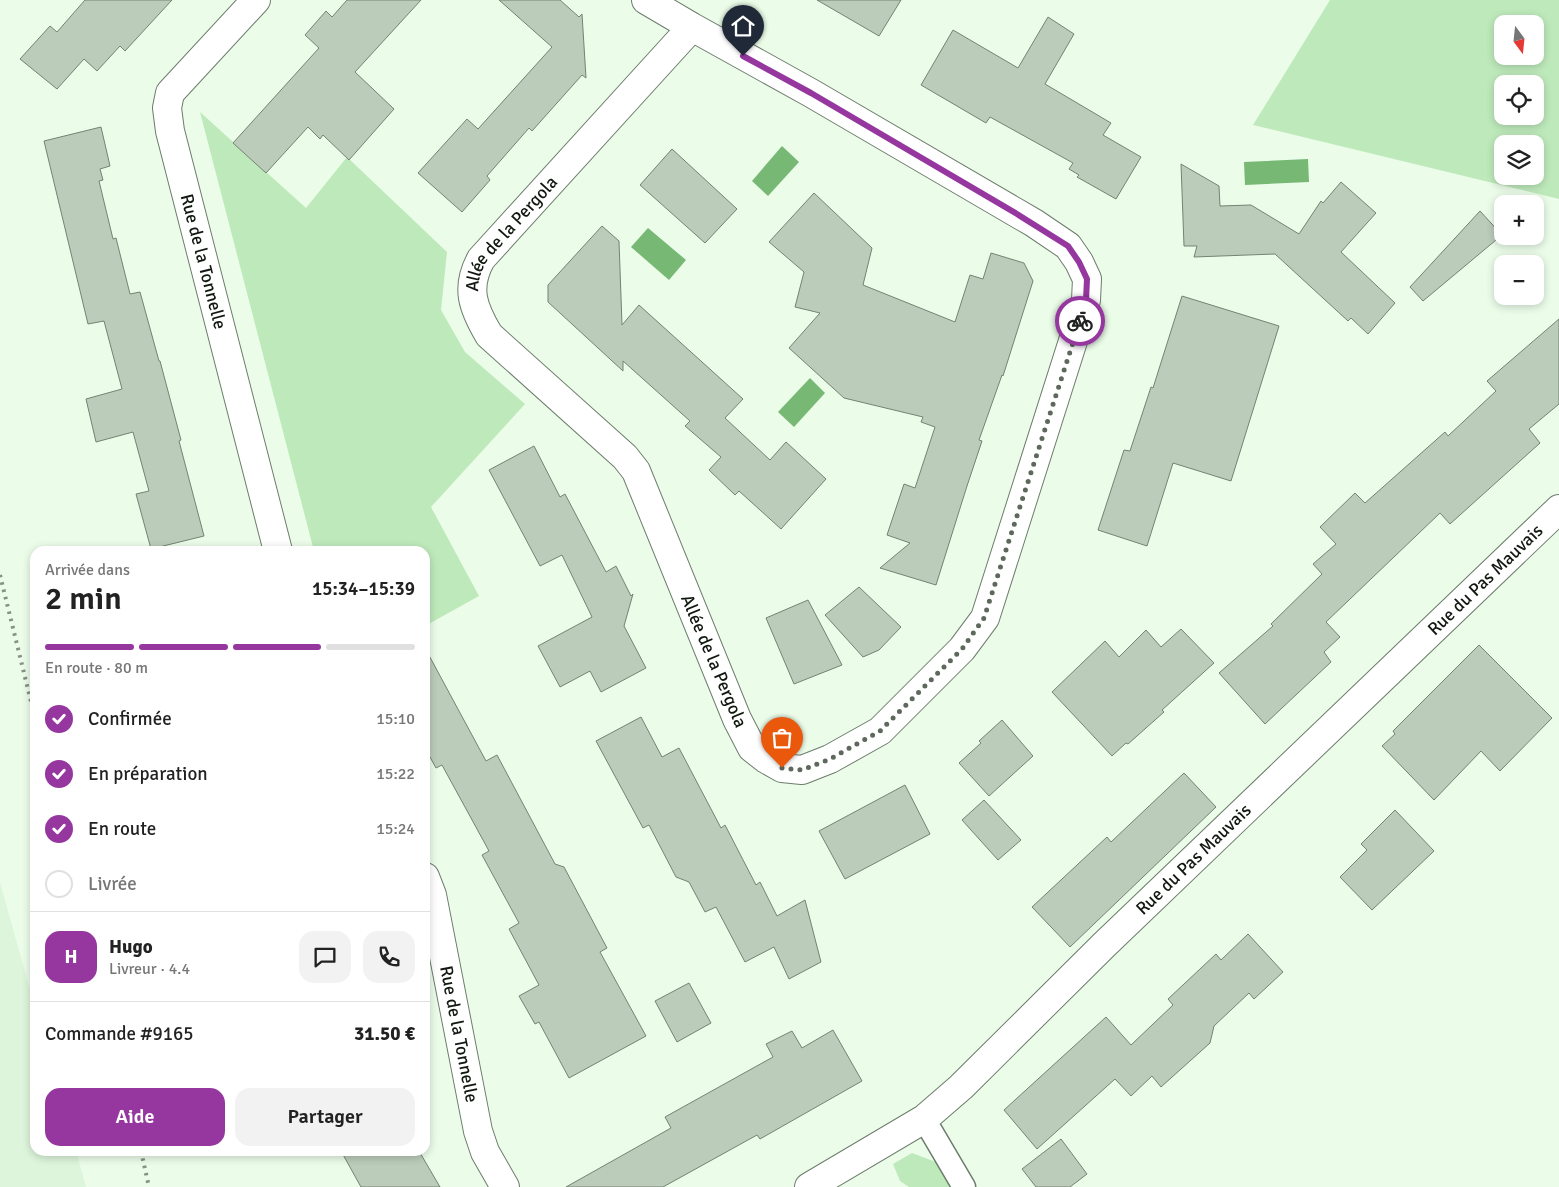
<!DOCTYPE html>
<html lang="fr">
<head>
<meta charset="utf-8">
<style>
  body { margin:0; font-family:Signika,sans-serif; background:#f2f2f2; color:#222; height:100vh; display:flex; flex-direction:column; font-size:19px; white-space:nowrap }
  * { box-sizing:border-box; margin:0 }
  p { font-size:16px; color:#767676 }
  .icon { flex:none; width:28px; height:28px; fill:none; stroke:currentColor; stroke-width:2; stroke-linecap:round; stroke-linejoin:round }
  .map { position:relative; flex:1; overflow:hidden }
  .side { position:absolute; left:30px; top:546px; width:400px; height:610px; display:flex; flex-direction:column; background:#fff; border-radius:15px; box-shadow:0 2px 8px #0003 }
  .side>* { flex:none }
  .needle { width:32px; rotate:165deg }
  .fabs { position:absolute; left:1494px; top:15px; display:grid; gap:10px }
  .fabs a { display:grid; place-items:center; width:50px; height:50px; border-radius:10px; background:#fff; box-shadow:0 2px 8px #0003; font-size:25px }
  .pin { position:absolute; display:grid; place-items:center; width:42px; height:42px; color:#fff; margin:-51px -21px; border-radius:50% 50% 50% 0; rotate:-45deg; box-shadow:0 0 5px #0007 }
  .pin .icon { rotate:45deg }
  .courier { position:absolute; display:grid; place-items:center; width:50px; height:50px; margin:-25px; border:4px solid #9637a0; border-radius:50%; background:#fff; color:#222; box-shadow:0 1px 6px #0007 }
  .summary em { font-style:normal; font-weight:600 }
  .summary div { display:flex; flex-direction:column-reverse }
  .summary { display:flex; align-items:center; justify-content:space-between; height:85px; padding:0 15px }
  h1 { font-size:32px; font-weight:600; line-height:38px }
  .bar { display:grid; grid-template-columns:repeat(4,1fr); gap:8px 5px; align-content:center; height:60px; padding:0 15px }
  .bar i { height:6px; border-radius:4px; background:#e0e0e0 }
  .bar .selected { background:#9637a0 }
  .bar p { grid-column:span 4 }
  .line { display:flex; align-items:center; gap:12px; padding:0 15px; border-top:1px solid #e0e0e0 }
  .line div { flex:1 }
  .round { display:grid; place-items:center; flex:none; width:52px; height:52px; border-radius:15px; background:#f2f2f2 }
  ol { padding:0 15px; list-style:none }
  li { display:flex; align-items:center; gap:15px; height:55px }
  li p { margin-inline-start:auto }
  li .icon { padding:5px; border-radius:50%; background:#9637a0; color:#fff; stroke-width:4 }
  li:last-child { color:#767676 }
  li i { width:28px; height:28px; border:2px solid #e0e0e0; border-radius:50% }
  .cta { display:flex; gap:10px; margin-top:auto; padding:10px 15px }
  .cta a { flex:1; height:58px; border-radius:15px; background:#9637a0; color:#fff; font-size:20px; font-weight:600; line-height:58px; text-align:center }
  .cta a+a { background:#f2f2f2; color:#222 }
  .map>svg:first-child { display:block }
  .built { fill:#ddf5db }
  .green { fill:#beeabb; fill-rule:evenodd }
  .water { fill:#76b874 }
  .building { fill:#bbccba; stroke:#748373 }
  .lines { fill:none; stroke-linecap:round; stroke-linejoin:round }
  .lane-casing { stroke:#6d7d6c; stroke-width:25 }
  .street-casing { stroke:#6d7d6c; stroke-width:30 }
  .lane { stroke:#fff; stroke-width:22 }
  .street { stroke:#fff; stroke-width:28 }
  .rail { stroke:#869285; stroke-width:4; stroke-dasharray:2.5 5; stroke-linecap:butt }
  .done { stroke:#5e685d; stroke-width:5; stroke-dasharray:0 9 }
  .route { stroke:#9637a0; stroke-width:6 }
  .labels { text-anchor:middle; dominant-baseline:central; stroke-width:4; stroke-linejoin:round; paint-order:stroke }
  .street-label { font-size:18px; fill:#121811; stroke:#fff }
</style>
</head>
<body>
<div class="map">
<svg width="1559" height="1187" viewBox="0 0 1559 1187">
  <rect width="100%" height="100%" fill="#ebfce9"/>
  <path class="built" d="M0,883L35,1007V1151H76L86,1187H0Z"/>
  <g class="green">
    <path d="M1330,0H1559V199L1253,125ZM1502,24H1535V56H1502ZM1502,84H1535V116H1502ZM1502,144H1535V176H1502Z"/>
    <path d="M200,112L306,208L347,157L447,252L441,310L465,352L525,404L431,507L479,596L425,626V551H314Z"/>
    <path d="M912,1153L936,1162L951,1187H909L900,1181L893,1164Z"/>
  </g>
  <g class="water">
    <path d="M782,146L799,162L768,196L752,181Z"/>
    <path d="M1308,159L1309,182L1245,185L1244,162Z"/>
    <path d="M648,228L686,260L669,280L631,247Z"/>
    <path d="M810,378L825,393L794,427L778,412Z"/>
  </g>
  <g class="building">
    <path d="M85,0H172L125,51L120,46L97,71L84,59L57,89L20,59L50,26L57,32Z"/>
    <path d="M347,0H421L355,72L394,109L349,160L323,135L320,139L308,127L266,173L233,143L319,48L305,35L326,11L332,17Z"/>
    <path d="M499,0H560L579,17L582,14L586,78L582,75L532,131L529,128L487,176L490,180L462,212L418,173L467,119L478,129L552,47Z"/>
    <path d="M817,0H901L879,36Z"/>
    <path d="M1048,17L1074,34L1045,84L1111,123L1103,135L1141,157L1116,199L1077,177L1079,175L1069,169L1073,163L990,117L986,123L921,85L953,30L1018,68Z"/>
    <path d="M101,127L110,166L100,169L103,180L99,181L113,239L116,238L130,294L140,292L159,361H160L181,440L179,441L204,536L151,549L136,494L149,491L133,432L96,442L86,399L122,389L104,321L88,324L44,141Z"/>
    <path d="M672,149L737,209L705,243L640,185Z"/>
    <path d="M1181,164L1219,186L1220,206L1251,205L1299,234L1321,201L1323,203L1341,182L1376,213L1341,252L1395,303L1368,334L1351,318L1348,321L1275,254L1194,257L1197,246H1184Z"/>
    <path d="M814,193L872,248L863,285L955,322L970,275L983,279L991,253L1024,263L1033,281L1003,376L1002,375L979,440L982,441L967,486L936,585L880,568L910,543L887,535L904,484L915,488L935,427L921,422L923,417L844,398L789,348L820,313L795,307L804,272L769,242Z"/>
    <path d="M1480,211L1502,235L1423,301L1410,287Z"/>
    <path d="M602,226L619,241L622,325L639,305L743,399L725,418L770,460L786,442L826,479L781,529L739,491L735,495L709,470L721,457L685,426L690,421L623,361V371L548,302V285Z"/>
    <path d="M1182,296L1279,326L1231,481L1173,463L1147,546L1098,530L1124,450L1130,451L1151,387L1153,388Z"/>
    <path d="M1559,319V404L1529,429L1540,443L1450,524L1440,513L1326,622L1340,637L1324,652L1331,662L1265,724L1219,673L1273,626L1271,624L1322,574L1313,564L1336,544L1320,527L1355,493L1365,503L1445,432L1448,436L1496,391L1487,381Z"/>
    <path d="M534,446L560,497L565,494L606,572L616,566L631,596L633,594L624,626L646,668L601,692L590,671L560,687L538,646L592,617L562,555L540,566L489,470Z"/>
    <path d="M859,587L901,627L879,650L863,657L825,615Z"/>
    <path d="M808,600L842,665L794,684L766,618Z"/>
    <path d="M1181,629L1214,663L1162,710L1164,712L1128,744L1126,743L1112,756L1052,692L1105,641L1119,657L1146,630L1161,647Z"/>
    <path d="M1479,645L1552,718L1500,771L1481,751L1434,800L1382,746L1395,734L1393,731Z"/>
    <path d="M425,648L486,761L497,755L555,864L564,867L607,948L600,952L646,1036L569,1078L539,1022L535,1024L519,996L539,985L509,929L519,923L482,855L489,851L442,765L436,768L425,748Z"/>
    <path d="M641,717L662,757L679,748L721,828L725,825L756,885L760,882L777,916L805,900L821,962L789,979L774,947L745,962L716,907L705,912L689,882L676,877L649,825L643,828L596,741Z"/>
    <path d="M1002,720L1033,756L989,796L959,763L981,743L979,741Z"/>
    <path d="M1184,773L1216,807L1070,947L1032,907L1107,837L1111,842Z"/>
    <path d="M905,785L930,834L845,879L819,831Z"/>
    <path d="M984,800L1021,840L998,860L962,820Z"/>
    <path d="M1395,810L1434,851L1372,910L1340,877L1367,850L1361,844Z"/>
    <path d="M1248,934L1283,972L1254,999L1249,993L1214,1026L1210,1043L1161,1087L1152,1076L1131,1096L1115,1079L1037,1149L1004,1110L1106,1017L1131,1045L1173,1005L1168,999L1216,954L1221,960Z"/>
    <path d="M689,983L711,1023L677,1042L655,1001Z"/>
    <path d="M833,1030L862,1081L760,1139L757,1135L663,1187H566L671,1128L665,1117L773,1057L766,1044L792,1031L802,1048Z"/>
    <path d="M1061,1139L1087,1174L1070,1187H1036L1022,1169Z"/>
    <path d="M341,1151H419L440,1187H361Z"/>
  </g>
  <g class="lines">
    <defs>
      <path id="lane" d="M924,1119L964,1187"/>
      <g id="street">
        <path id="s1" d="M256,0L170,93L167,108L170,131L278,551"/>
        <path id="s2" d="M646,0L692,27L811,93L1034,223L1068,246L1079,262L1087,279L1086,300L985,618L962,649L880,731L830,759L802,770L782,768L766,759L752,748L737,719L636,471L625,457L489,335C473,308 465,288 481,259L692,27"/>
        <path id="s3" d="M425,877L432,895L478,1131L485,1152L505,1187"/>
        <path id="s4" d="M809,1187L924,1119L961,1087L1104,945L1559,509"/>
      </g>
    </defs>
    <use href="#lane" class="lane-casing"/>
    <use href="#street" class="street-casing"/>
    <use href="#lane" class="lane"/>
    <use href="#street" class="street"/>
    <g class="rail">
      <path d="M0,575L35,718"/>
      <path d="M141,1151L149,1187"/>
    </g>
  </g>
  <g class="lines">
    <path class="done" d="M782,768L802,770L830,759L880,731L962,649L984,618L1080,321"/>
    <path class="route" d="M743,56L811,93L1017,214L1068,246L1079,262L1087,279L1086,300L1080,321"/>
  </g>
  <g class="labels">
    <g class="street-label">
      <text stroke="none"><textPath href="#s2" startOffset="1799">Allée de la Pergola</textPath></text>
      <text stroke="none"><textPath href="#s1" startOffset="300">Rue de la Tonnelle</textPath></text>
      <text stroke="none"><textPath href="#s4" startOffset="912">Rue du Pas Mauvais</textPath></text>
      <text transform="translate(714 661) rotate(67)">Allée de la Pergola</text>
      <text stroke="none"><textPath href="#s4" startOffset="508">Rue du Pas Mauvais</textPath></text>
      <text stroke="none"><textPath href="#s3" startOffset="161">Rue de la Tonnelle</textPath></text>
    </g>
  </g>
</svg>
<div class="fabs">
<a><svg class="needle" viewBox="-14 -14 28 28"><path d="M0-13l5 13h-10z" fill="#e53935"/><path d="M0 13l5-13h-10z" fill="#767676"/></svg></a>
<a><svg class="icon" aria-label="locate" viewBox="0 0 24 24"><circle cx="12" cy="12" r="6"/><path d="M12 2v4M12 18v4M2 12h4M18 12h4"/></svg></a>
<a><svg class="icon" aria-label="layers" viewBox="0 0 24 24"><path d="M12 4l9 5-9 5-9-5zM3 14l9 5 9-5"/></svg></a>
<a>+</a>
<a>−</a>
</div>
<div class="pin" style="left:782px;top:768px;background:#ea580c"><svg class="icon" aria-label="bag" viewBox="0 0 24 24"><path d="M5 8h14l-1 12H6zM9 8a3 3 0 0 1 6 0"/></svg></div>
<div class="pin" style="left:743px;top:56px;background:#1f2937"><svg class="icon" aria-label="home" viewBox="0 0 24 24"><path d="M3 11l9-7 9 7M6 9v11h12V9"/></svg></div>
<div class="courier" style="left:1080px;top:321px"><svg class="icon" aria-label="bike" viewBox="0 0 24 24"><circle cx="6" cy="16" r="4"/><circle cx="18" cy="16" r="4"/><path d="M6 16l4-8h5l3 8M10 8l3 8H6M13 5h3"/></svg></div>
<section class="side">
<div class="summary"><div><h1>2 min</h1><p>Arrivée dans</p></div><em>15:34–15:39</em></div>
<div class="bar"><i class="selected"></i><i class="selected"></i><i class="selected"></i><i></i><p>En route · 80 m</p></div>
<ol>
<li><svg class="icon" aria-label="check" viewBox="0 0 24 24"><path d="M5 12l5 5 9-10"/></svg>Confirmée<p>15:10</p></li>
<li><svg class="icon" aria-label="check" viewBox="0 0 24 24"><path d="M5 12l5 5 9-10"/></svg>En préparation<p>15:22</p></li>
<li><svg class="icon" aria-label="check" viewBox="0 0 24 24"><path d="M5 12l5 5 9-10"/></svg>En route<p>15:24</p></li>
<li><i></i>Livrée</li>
</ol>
<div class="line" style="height:90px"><b class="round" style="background:#9637a0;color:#fff">H</b><div><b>Hugo</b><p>Livreur · 4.4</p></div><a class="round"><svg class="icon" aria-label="chat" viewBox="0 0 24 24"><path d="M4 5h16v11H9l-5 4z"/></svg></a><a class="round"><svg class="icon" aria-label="phone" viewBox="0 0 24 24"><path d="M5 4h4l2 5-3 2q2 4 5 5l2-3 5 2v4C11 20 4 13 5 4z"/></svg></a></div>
<div class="line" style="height:65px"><div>Commande #9165</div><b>31.50 €</b></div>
<div class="cta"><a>Aide</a><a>Partager</a></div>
</section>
</div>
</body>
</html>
